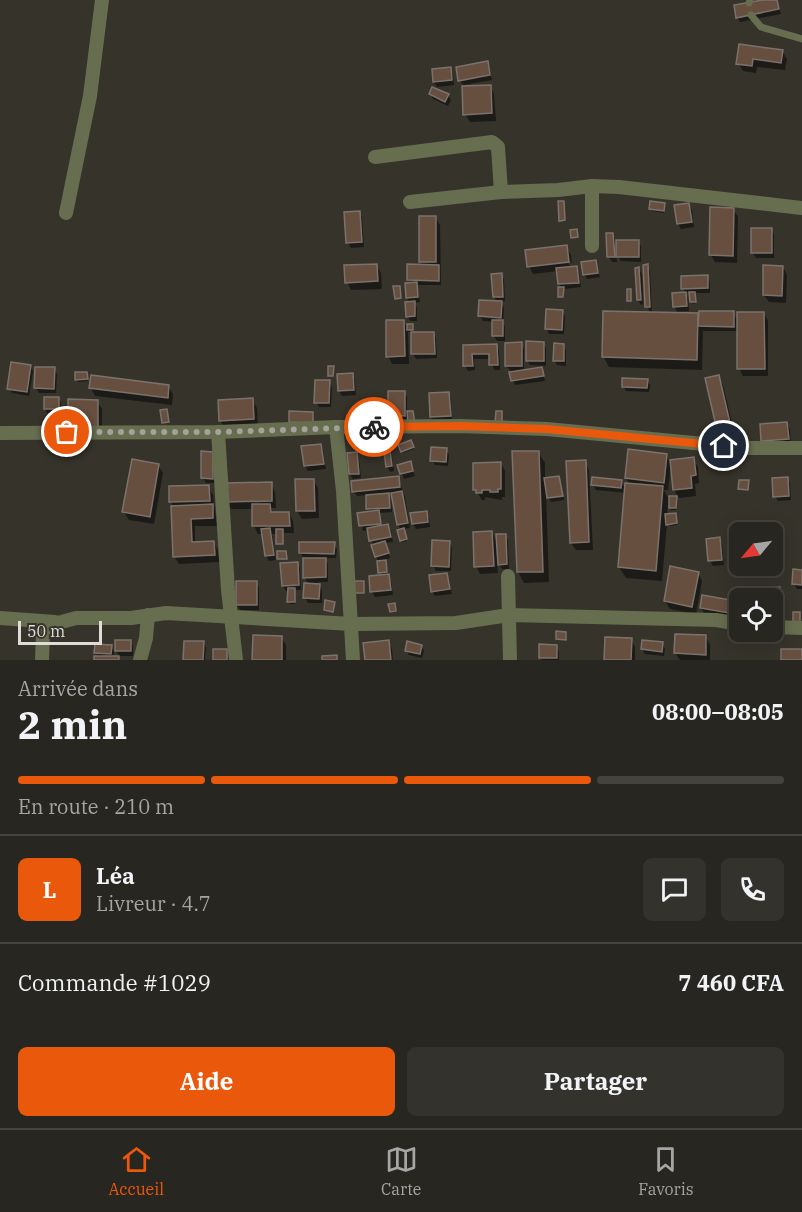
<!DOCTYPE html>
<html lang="fr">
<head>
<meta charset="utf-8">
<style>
  body { margin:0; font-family:"IBM Plex Serif",serif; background:#34322d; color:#f1f3f6; height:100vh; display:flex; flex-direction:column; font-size:22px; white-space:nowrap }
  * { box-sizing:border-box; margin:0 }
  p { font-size:20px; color:#a5a5a5 }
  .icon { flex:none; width:33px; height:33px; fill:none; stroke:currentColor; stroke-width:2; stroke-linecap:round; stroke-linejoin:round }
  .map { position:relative; height:660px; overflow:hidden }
  .details { display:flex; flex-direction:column; background:#282620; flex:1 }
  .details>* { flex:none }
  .needle { width:39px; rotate:241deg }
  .fabs { position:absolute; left:729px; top:522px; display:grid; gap:12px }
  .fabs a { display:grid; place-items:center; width:54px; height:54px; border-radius:9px; background:#282620; box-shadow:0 3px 15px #0003,0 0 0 2px #44433e; font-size:30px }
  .scale { position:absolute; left:18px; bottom:15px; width:84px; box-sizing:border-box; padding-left:6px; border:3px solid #dfddd8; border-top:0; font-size:16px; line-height:21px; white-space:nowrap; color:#dfddd8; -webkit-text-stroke:4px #36332b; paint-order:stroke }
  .pin { position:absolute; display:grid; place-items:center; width:51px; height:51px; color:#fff; margin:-26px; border:3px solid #fff; border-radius:50%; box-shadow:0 2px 6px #0007 }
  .courier { position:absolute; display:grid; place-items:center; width:60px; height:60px; margin:-30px; border:4px solid #ea580c; border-radius:50%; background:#fff; color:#222; box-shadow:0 2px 8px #0007 }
  .summary em { font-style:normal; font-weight:800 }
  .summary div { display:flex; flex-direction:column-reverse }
  .summary { display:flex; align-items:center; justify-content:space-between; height:102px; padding:0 18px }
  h1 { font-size:39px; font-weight:800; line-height:45px }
  .bar { display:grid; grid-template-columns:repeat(4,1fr); gap:9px 6px; align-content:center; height:72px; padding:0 18px }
  .bar i { height:8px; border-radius:4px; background:#44433e }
  .bar .active { background:#ea580c }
  .bar p { grid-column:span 4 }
  .line { display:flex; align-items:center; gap:15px; padding:0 18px; border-top:2px solid #44433e }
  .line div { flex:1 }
  .round { display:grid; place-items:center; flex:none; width:63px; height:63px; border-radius:9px; background:#34322d }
  .action { display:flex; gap:12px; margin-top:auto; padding:12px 18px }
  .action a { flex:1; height:69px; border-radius:9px; background:#ea580c; color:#fff; font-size:24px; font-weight:800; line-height:69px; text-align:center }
  .action a+a { background:#34322d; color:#f1f3f6 }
  .tabs { display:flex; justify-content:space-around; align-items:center; height:84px; border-top:2px solid #44433e; background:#282620; font-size:16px; color:#a5a5a5 }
  .tabs a { display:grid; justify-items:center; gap:3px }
  .tabs .active { color:#ea580c }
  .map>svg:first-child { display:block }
  .shadow { fill:#0007 }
  .building { fill:#674f3f; stroke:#7b726c; stroke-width:1.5 }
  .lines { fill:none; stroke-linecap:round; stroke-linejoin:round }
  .lane { stroke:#676d4f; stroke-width:7 }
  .street { stroke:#676d4f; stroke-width:14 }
  .done { stroke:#a4a29b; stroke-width:6; stroke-dasharray:0 10.8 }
  .route { stroke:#ea580c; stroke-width:8 }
</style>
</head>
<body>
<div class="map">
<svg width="802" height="660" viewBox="0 0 802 660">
  <rect width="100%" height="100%" fill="#36332b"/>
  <g class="shadow">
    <path d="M770,0H777L781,14L740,22L737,17Z"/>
    <path d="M740,45L782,51L787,59L785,70L757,67L756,73L743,71L738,63Z"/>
    <path d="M487,63L492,80L463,85L460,80Z"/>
    <path d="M450,69L453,74L454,85L437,87L434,82Z"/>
    <path d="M490,86L494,94L496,121L470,122L465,114Z"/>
    <path d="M430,94L448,95L451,100L448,106L433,99Z"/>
    <path d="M664,204V213L652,211L651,209Z"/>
    <path d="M689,205L692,210L694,227L681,229L678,224Z"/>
    <path d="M733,209L738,217L737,263L715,262L710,254Z"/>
    <path d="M359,212L362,217L364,247L351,248L348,243L346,213Z"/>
    <path d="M435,217L440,225L441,285H417L420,302L414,303L417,308V321H410L407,316L410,303L407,298L411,284L409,280L423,266L420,262Z"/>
    <path d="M771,229L774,234V258H756L753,253Z"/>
    <path d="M613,235L616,241H638L641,246V262L621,261L616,254L617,262H612L609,257Z"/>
    <path d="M566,247L571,255L572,264L566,255L564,256L571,268H577L579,273L581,287L564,289V298H561L562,288L559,284L558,271L533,274L529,266Z"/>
    <path d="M595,261L600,277L587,279L584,274Z"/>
    <path d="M376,265L381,273L382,289L351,290L347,282Z"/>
    <path d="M647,266L650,271L652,314L697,315L700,320L733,313L739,322L764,313L768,321V376H743L739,368V331H703L702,370L609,367L603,356L651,314L647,306Z"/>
    <path d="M783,267L787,275L786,303L769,302L764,295Z"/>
    <path d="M639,269L642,274L643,304L641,305L638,300Z"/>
    <path d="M502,275L504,280L505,301L501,302L504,308L503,323L505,327V341H497L494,336V322L483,321L480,316L498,303L494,297Z"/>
    <path d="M707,277L710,282V293H694L696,303L693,304L690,292H688L685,294L688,298L689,311L677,312L675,307L674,294L686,293L683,289Z"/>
    <path d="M562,311L565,316L564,334H549L547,329Z"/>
    <path d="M404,321L406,326H412L413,334L433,333L436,338L437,358L416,359L413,354L412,332H408L409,364H392L388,356Z"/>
    <path d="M543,343L546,348V366L530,365L527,360Z"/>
    <path d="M506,344H521L524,349V372L542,369L545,381L515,385L511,371L506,366Z"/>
    <path d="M496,345L499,350L500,370H494L491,359H474L475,370L468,371L465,366L464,346Z"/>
    <path d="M563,345L566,350V366L557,365L554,360Z"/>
    <path d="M30,366L33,371L29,396L12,393L9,388Z"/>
    <path d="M54,369L57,374L56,393H39L36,388Z"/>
    <path d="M86,373L88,381L78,382L77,380Z"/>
    <path d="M352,375L355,380L356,395L342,396L339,391Z"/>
    <path d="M718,377L723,385L734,431L722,433L718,426Z"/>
    <path d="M647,380L650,385L649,392L626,391L623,386Z"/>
    <path d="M329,382L332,387L331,407H319L316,402Z"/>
    <path d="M168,386L173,394L172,405L95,396L91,388Z"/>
    <path d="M404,392L407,397V413L412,412L414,414L415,426L392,420L390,415Z"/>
    <path d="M448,393L451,398L452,421L434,422L431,417Z"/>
    <path d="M58,398L61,403V414H48L45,409Z"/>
    <path d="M252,400L257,408L258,427L225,429L221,421Z"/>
    <path d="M70,401H97L102,409V434Z"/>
    <path d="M787,424L790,429L791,444L765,445L762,440Z"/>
    <path d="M410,441L414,449L403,453L400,445Z"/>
    <path d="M388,444L391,449L394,471L390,472L387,467L384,445Z"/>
    <path d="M321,445L323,450L326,469L308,471L305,466Z"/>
    <path d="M446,450L449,455L448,466L435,465L432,460Z"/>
    <path d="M538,452L545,463V479L559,477L563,494L548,497L546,493L549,582L524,583L518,572Z"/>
    <path d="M213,453L215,483H206L203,478Z"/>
    <path d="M356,454L359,459L361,478L353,479L350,474Z"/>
    <path d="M666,455L669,461L693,459L698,467L699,483L695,484L696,496L679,498L674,490L672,465H671L668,490H664L668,498H677L676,510H671L668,504L667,515L676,516L677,525L669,526L667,523L662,581L626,578L619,567L626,493L596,490L593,485L621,481L626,491L630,485L626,478Z"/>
    <path d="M585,462L589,470L593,550H576L571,543Z"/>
    <path d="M410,463L415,476L404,479L399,466Z"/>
    <path d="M501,463L505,471V497H502V500L485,497V500H482L475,489Z"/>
    <path d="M158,465L163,473L154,524L129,520L124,512Z"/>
    <path d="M398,477L405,497L410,528L403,529L407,541L402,542L393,492L387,493L391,500L392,512L379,513L382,527L388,526L391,531L393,542L385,543L390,558L384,560L388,576L391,581L393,595L375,597L372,592L382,576L369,530L363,531L359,515L371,513L368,508L367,495L357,496L354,492Z"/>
    <path d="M787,478L790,483L791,500L778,501L775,496Z"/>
    <path d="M313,480L318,488L319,518L302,519L297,511Z"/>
    <path d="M271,484L275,492L276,508H271L274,513H289L293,521L294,533H283V545L278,543V534H272L276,560L269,561L266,556L263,534H258L254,526L253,509H231L227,501Z"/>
    <path d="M208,487L213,495L217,526H195V543H214L218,550L219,562L179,564L174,556V507L171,502Z"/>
    <path d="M564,497V500L551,502L549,499Z"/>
    <path d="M426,513L429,518L430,527L416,529L413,524Z"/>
    <path d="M492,533L498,544L505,535L508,540L509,569H502L497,561L498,573L480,574L476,566Z"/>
    <path d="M719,539L722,544L724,565L713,566L710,561L708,540Z"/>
    <path d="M449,542L452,547L451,571H436L433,566Z"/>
    <path d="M334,544L337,549L336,558H324L328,564V582H318L322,590V603H308L305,598L309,585L305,578L304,558L300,553Z"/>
    <path d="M297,563L300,568L301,590H295V604H290L289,591H286L283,586Z"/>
    <path d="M802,571V589H797L794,584Z"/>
    <path d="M698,573L702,581L696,614L670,609L665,601Z"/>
    <path d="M447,574L449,579L452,594L435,596L432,591Z"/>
    <path d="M256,582L259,587V610H240L237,605Z"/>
    <path d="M779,589L782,594L783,610H772V598H766L765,590Z"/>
    <path d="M731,601L733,606L731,618L704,613L701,608Z"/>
    <path d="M281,637L286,645V660H254Z"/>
    <path d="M706,637L710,645V660H680L675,653Z"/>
    <path d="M631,639L635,647V660H606Z"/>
    <path d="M130,641L133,646V656H119L116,651Z"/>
    <path d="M388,641L392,649L393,660H367Z"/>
    <path d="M203,642L206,647L205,660H185Z"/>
    <path d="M662,644L665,649L664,656L645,654L642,649Z"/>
    <path d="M421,646L424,651L422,658L409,655L406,650Z"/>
    <path d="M556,646L559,651V660H542L540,657Z"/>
    <path d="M111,647L114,652L113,658H118L120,660H96L99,657L96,653Z"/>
  </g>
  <g class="building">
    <path d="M762,0H777L779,9L736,18L734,5Z"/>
    <path d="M739,44L783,50L781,63L753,59L752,66L736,64Z"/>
    <path d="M488,61L490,75L458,81L456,67Z"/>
    <path d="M451,67L452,80L433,82L432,69Z"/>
    <path d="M491,85L492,113L463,115L462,86Z"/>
    <path d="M432,87L449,94L445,102L429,94Z"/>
    <path d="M558,201H564L565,220L559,221Z"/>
    <path d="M650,201L665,203L664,211L649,209Z"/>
    <path d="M689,203L692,222L677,224L674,205Z"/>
    <path d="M710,207L734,208L733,256L709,255Z"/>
    <path d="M360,211L362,242L346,243L344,212Z"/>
    <rect x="419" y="216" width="17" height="46"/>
    <rect x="751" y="228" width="21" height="25"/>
    <path d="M577,229L578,237L571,238L570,230Z"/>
    <path d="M606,233H613L615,257H607Z"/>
    <rect x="616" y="240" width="23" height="17"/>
    <path d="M567,245L569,262L527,267L525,250Z"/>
    <path d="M596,260L598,273L583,275L581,262Z"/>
    <path d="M377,264L378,281L345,283L344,265Z"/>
    <path d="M407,264L439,265V281L407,280Z"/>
    <path d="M648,264L650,307H645L643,265Z"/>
    <path d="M763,265L783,266L782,296L763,295Z"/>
    <path d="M577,266L579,283L558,284L556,268Z"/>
    <path d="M639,267L641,300H637L635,268Z"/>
    <path d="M502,273L503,297H493L491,274Z"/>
    <path d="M708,275V288L681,289V276Z"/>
    <path d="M417,282L418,297L406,298L405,283Z"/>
    <path d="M393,286H400L401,298L395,299Z"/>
    <path d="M558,287H564L563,297H558Z"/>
    <rect x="627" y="289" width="4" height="12"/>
    <path d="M686,292L687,306L673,307L672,293Z"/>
    <path d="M689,292H695L696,302H690Z"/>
    <path d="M479,300L502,301L501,318L478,316Z"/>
    <path d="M415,301V316L406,317L405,302Z"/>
    <path d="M546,309L563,310L562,330L545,329Z"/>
    <path d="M603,311L698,313L697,360L602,357Z"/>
    <path d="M699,311H734V327L698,326Z"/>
    <path d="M737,312H764L765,369H737Z"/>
    <path d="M386,320H404L405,356L386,357Z"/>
    <rect x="492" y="320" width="11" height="16"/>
    <rect x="407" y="324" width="6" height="6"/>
    <path d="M411,332H434L435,354H411Z"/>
    <path d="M526,341L544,342V361H526Z"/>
    <path d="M522,342V366H505V343Z"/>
    <path d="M554,343L564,344V361H553Z"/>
    <path d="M497,344L498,365H489V354H472L473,366H463V345Z"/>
    <path d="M11,362L31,365L27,392L7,389Z"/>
    <path d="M328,366H334L333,376H328Z"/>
    <path d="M35,367H55L54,389L34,388Z"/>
    <path d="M542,367L544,376L511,381L509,372Z"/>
    <path d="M75,372H87L88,379L75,380Z"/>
    <path d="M353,373L354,390L338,391L337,374Z"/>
    <path d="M91,375L169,385L168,398L89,388Z"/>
    <path d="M719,375L730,423L716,426L705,378Z"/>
    <path d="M622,378L648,379L647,388L622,387Z"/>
    <path d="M315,380H330L329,403H314Z"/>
    <path d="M388,391H405V416L388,415Z"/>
    <path d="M449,392L451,416L430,417L429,393Z"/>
    <rect x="44" y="397" width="15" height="12"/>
    <path d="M253,398L254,419L219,421L218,400Z"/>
    <path d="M68,399L98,400V427L68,426Z"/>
    <path d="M167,409L169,422L162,423L160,410Z"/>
    <path d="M289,411L313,412V423L289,422Z"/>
    <path d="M407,411H413L415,424L408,425Z"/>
    <path d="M496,411H502V423H495Z"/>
    <path d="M787,422L789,439L761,441L760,424Z"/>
    <path d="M411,440L414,447L401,452L398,445Z"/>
    <path d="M389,443L392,466L386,467L383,444Z"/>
    <path d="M321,444L324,464L304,466L301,446Z"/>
    <path d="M431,447L447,448L446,462L430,461Z"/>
    <path d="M628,449L667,454L664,483L625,478Z"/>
    <path d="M201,451L213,452V479L201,478Z"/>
    <path d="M512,451H539L543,572H517Z"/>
    <path d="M357,452L359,474H349L347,453Z"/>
    <path d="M694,457L696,475L691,476L692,488L673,490L670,460Z"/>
    <path d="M132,459L159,464L150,517L122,512Z"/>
    <path d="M586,460L589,542L570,543L566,461Z"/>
    <path d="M411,461L413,471L400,474L397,465Z"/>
    <path d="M501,462V489H498V492H490V490H482V493H476V490H473V463Z"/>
    <path d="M399,476L400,487L352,492L351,481Z"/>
    <path d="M559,476L563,496L547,498L544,478Z"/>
    <path d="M592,477L622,480L621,488L591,485Z"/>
    <path d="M788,477L789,496L773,497L772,478Z"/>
    <path d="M295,479H314L315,511H296Z"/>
    <path d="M739,480H749L748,490L738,489Z"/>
    <path d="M272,482V501L225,502V483Z"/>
    <path d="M625,483L663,486L656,571L618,567Z"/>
    <path d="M209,485L210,501L169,502V486Z"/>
    <path d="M402,491L408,523L397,525L391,493Z"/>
    <path d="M389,493L390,508L366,509V495Z"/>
    <path d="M669,496H677L676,508H669Z"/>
    <path d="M213,504V518L191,519L192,542L214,541L215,555L173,557L171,506Z"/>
    <path d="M252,504H270L271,512H289L290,526H252Z"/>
    <path d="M379,510L381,524L359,526L357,513Z"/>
    <path d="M427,511L428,522L412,524L410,513Z"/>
    <path d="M676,513L677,523L666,525L665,514Z"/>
    <path d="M388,524L391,537L369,541L367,528Z"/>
    <path d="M270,528L274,555L265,556L261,529Z"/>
    <path d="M404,528L407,539L400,541L397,530Z"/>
    <rect x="276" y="529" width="7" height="15"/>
    <path d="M492,531L494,566L474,567L473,532Z"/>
    <path d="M496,534H506L507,564L498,565Z"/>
    <path d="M720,537L722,560L708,561L706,539Z"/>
    <path d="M432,540L450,541L449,567L431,566Z"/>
    <path d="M385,541L389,553L375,557L371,545Z"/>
    <path d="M299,542H335L334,554L299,553Z"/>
    <path d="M277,551H286L287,559H277Z"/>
    <path d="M303,558H326V577L303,578Z"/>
    <path d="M386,560L387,572L378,573L377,561Z"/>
    <path d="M298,562L299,585L282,586L280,563Z"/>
    <path d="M670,566L699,572L692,607L664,601Z"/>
    <path d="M793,569L802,570V585L792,584Z"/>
    <path d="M447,573L450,589L431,592L429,575Z"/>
    <path d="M389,574L391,590L370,592L369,576Z"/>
    <rect x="236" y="581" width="21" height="24"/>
    <path d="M352,581H364V593H353Z"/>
    <path d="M304,583L320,584L319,599L303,598Z"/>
    <path d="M780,587L781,605L772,606V598H765L764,588Z"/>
    <path d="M288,588H295V602H287Z"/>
    <path d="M702,595L731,600L729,613L700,608Z"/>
    <path d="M325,600L335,602L333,612L324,610Z"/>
    <path d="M395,603L396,611L390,612L388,604Z"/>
    <rect x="793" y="612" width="7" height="14"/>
    <path d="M556,631L566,632V640L556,639Z"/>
    <path d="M675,634L706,635V655L674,653Z"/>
    <path d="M253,635L282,636V660H252Z"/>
    <path d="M605,637L632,638L631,660H604Z"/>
    <rect x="115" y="640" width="16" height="11"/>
    <path d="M389,640L391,660H365L363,643Z"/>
    <path d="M642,640L663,642L662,652L641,649Z"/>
    <path d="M184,641H204L203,660H183Z"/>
    <path d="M407,641L422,645L420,654L405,651Z"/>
    <path d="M95,644L112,645L111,654L94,653Z"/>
    <path d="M539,644L557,645V658H539Z"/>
    <rect x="213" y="649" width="14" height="11"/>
    <rect x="781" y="649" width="21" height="11"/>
    <path d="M337,655V660H322V656Z"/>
    <rect x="94" y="656" width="25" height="4"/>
  </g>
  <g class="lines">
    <g class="lane">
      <path d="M749,3L750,0"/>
      <path d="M751,15L761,27L802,39"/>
    </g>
    <g class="street">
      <path d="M375,157L492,142L498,147L501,192"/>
      <path d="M410,202L501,192L558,190L592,186L619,187L802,208"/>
      <path d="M66,213L90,96L102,0"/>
      <path d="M592,246V186"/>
      <path d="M336,427L343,491L353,660"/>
      <path d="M218,432L228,590L236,660"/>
      <path d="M0,433L218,432L336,427L460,426L547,429L746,448H802"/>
      <path d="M508,576L510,660"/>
      <path d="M0,618L55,622"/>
      <path d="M772,627L802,628"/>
      <path d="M42,660L43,634L47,626L76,618H131L166,613L351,624L456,623L509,615L716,620L740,624"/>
      <path d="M140,660L146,638L148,615"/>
    </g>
  </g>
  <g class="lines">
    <path class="done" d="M67,432H218L374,427"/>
    <path class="route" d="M374,427L460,426L547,429L724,446"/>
  </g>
</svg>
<div class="fabs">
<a><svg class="needle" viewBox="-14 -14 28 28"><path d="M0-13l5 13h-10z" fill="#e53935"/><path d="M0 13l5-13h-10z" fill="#a5a5a5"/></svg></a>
<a><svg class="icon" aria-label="locate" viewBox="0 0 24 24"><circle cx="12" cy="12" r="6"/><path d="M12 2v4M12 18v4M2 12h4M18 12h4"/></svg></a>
</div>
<div class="scale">50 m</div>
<div class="pin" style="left:67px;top:432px;background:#ea580c"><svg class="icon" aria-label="bag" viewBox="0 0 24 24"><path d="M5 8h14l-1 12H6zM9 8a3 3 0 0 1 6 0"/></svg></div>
<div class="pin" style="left:724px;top:446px;background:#1f2937"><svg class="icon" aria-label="home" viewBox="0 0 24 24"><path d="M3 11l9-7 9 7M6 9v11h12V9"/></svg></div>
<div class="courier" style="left:374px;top:427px"><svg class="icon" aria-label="bike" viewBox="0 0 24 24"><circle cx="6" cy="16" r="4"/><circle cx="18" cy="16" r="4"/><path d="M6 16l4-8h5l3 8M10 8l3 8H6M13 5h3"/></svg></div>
</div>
<section class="details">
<div class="summary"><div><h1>2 min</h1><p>Arrivée dans</p></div><em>08:00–08:05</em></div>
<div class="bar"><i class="active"></i><i class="active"></i><i class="active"></i><i></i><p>En route · 210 m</p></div>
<div class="line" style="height:108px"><b class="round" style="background:#ea580c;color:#fff">L</b><div><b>Léa</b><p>Livreur · 4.7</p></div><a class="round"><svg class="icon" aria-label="chat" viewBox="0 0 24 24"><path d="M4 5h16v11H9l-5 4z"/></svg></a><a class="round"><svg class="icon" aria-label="phone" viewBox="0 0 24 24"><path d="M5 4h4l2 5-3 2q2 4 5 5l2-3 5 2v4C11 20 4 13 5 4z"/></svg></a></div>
<div class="line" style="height:78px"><div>Commande #1029</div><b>7 460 CFA</b></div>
<div class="action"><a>Aide</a><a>Partager</a></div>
</section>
<nav class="tabs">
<a class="active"><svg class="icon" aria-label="home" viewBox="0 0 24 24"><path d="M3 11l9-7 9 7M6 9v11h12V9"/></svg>Accueil</a>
<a><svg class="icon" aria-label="map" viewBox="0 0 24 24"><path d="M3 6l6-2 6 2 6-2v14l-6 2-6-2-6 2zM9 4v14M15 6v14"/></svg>Carte</a>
<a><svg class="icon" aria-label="saved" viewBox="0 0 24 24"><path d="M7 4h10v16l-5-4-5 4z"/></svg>Favoris</a>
</nav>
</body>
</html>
